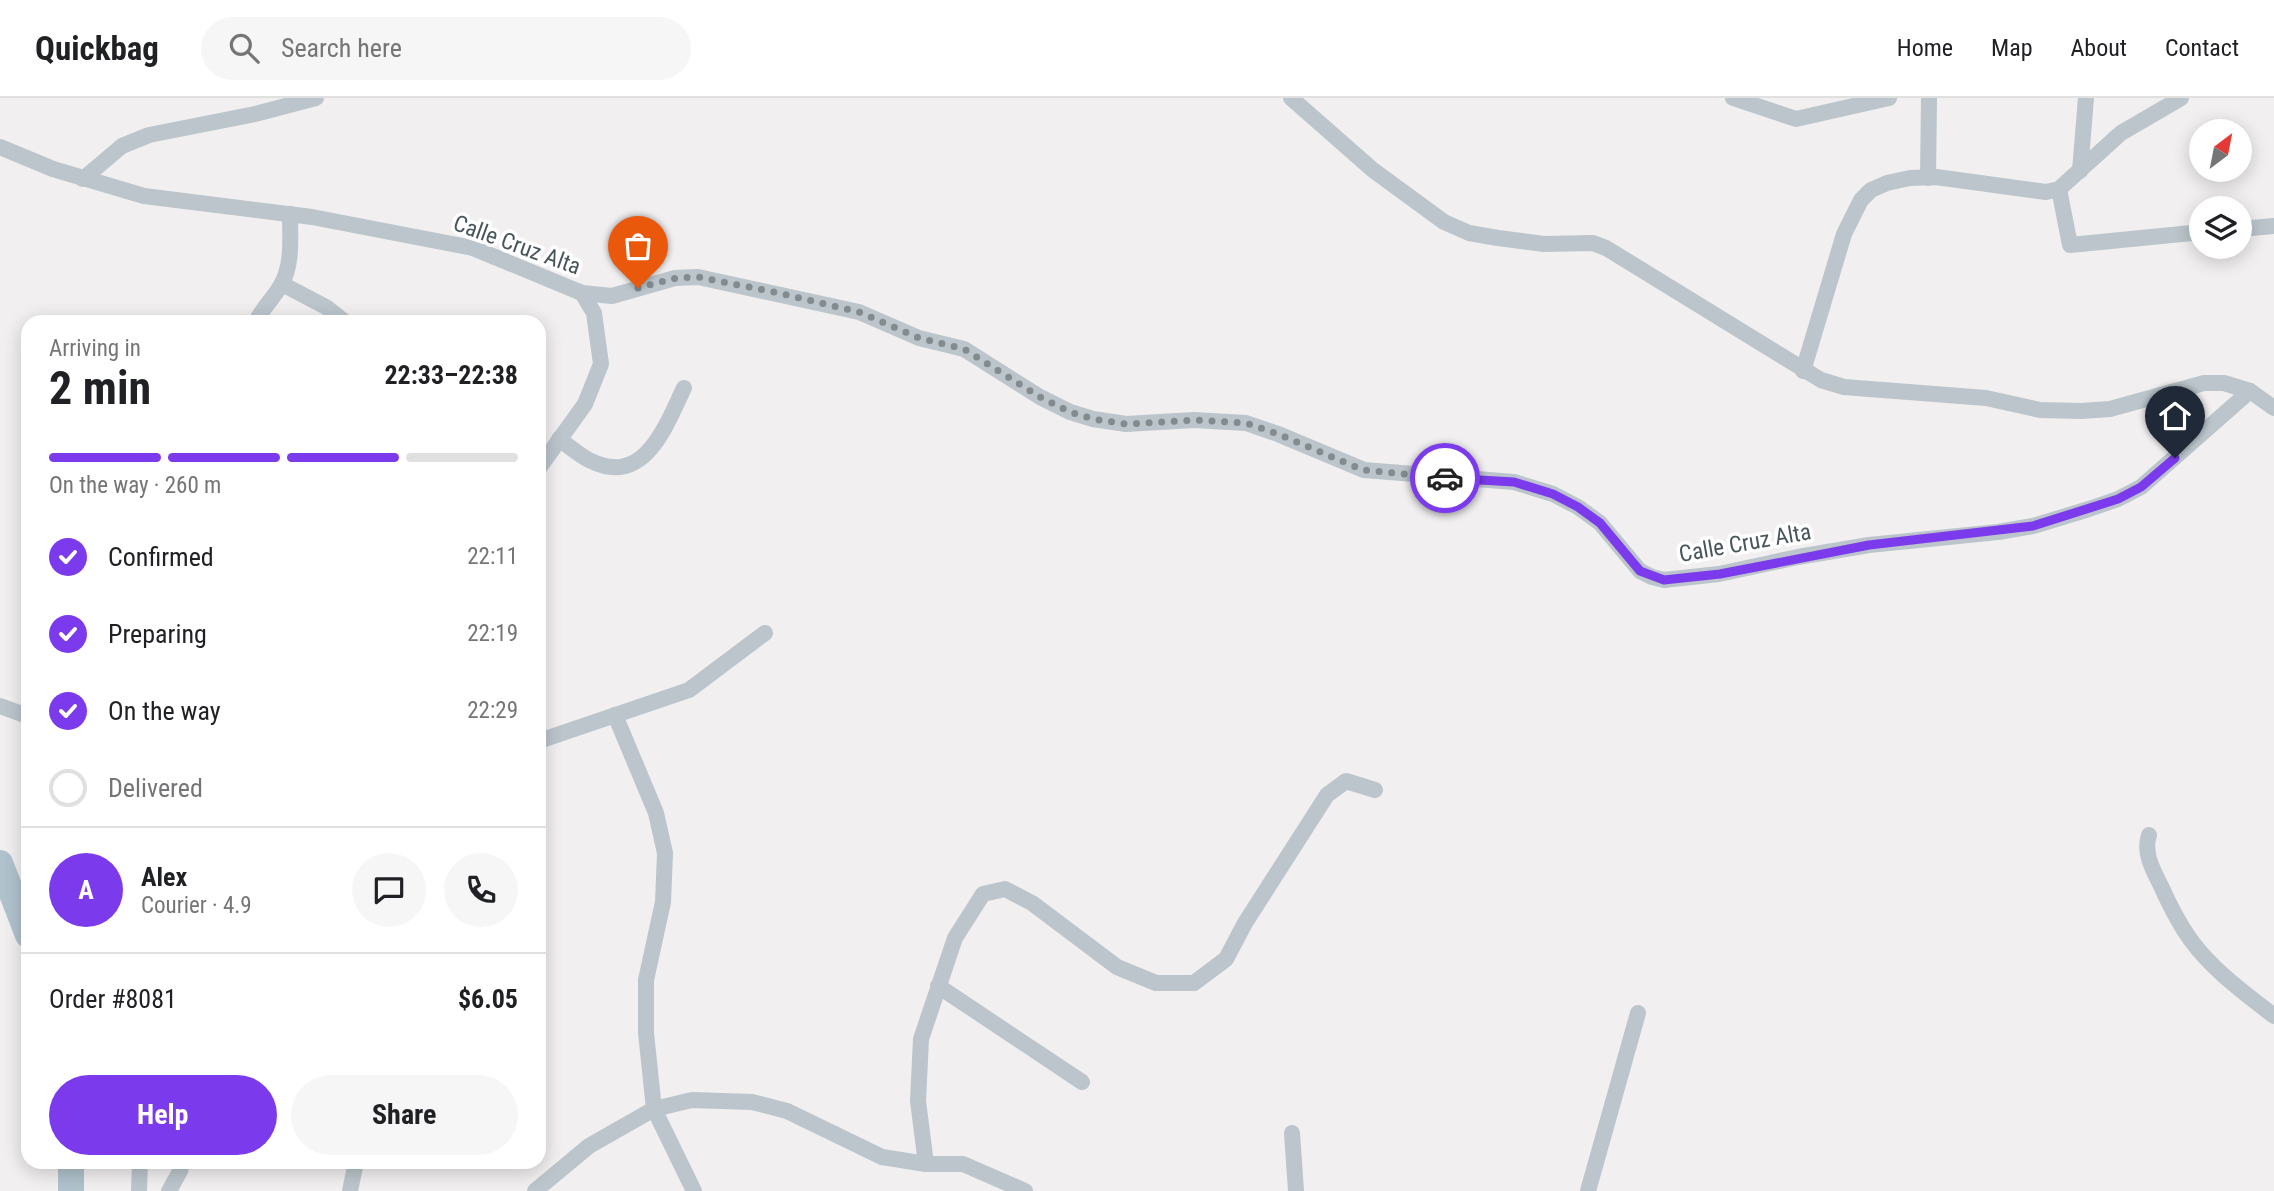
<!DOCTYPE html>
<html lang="en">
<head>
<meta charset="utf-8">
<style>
  body { margin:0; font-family:"Roboto Condensed",sans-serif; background:#f6f6f6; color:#202124; height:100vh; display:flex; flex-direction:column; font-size:26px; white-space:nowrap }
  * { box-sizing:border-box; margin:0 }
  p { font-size:23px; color:#757577 }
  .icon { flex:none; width:38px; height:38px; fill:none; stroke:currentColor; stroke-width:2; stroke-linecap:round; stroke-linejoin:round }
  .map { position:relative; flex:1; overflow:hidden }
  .panel { position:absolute; left:21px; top:217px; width:525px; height:854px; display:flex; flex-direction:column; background:#fff; border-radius:21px; box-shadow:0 4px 18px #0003 }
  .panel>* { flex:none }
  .needle { width:46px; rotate:32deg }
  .fabs { position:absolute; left:2189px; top:21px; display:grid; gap:14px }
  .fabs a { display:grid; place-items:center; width:63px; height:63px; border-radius:50%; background:#fff; box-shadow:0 4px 18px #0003; font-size:35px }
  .pin { position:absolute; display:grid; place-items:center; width:60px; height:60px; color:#fff; margin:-72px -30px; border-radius:50% 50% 50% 0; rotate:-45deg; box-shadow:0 0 7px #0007 }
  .pin .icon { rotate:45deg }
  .courier { position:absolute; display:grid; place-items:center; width:70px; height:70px; margin:-35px; border:5px solid #7c3aed; border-radius:50%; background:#fff; color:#222; box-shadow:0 2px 9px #0007 }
  .headline em { font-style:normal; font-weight:700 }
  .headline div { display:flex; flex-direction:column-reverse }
  .headline { display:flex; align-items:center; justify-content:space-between; height:119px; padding:0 28px }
  h1 { font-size:46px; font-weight:700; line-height:52px }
  .bar { display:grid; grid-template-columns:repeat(4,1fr); gap:10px 7px; align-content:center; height:84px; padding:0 28px }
  .bar i { height:9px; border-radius:5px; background:#e0e0e0 }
  .bar .active { background:#7c3aed }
  .bar p { grid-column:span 4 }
  .line { display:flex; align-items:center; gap:18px; padding:0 28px; border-top:2px solid #e0e0e0 }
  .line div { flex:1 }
  .round { display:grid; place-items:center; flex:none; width:74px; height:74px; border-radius:37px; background:#f6f6f6 }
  ol { padding:0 28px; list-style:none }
  li { display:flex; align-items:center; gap:21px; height:77px }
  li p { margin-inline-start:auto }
  li .icon { padding:7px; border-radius:50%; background:#7c3aed; color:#fff; stroke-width:4 }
  li:last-child { color:#757577 }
  li i { width:38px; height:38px; border:4px solid #e0e0e0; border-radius:50% }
  .primary-button { display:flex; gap:14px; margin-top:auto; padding:14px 28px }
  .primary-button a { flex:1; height:80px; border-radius:42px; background:#7c3aed; color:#fff; font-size:28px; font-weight:700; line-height:80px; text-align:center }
  .primary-button a+a { background:#f6f6f6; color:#202124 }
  header { display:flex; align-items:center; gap:42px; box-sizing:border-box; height:98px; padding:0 35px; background:#fff; border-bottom:2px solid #e0e0e0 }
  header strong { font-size:33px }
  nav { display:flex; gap:38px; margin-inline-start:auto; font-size:24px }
  .search { width:490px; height:63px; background:#f6f6f6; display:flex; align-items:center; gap:18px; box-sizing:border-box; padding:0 24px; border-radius:38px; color:#757577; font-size:26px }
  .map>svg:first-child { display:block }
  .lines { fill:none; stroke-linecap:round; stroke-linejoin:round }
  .street { stroke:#bbc5cb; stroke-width:16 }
  .primary { stroke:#b0c2cc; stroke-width:26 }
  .done { stroke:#838b8f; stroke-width:7; stroke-dasharray:0 12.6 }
  .route { stroke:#7c3aed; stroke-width:9 }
  .labels { text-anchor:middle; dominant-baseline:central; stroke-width:7; stroke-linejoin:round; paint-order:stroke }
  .street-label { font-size:23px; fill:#48555b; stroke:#fff }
</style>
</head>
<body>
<header>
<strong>Quickbag</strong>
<div class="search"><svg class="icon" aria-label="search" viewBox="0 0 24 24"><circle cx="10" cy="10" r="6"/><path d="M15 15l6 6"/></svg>Search here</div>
<nav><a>Home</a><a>Map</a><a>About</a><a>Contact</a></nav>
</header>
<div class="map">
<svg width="2274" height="1093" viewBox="0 0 2274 1093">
  <rect width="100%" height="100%" fill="#f1efef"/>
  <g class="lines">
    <g class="street">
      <path d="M1291,0L1373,72L1444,124L1469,135L1498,140L1544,146L1593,145L1606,150L1821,282L1844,289L1986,300L2040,312L2081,313L2110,311L2204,285H2224L2250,293L2274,310"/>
      <path d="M1733,0L1796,21L1889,0"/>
      <path d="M0,49L53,71L144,98L312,119L473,150L582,195L612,198L675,180L698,179L859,214L919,240L964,251L1040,299L1070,314L1093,321L1126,326L1194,322L1246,325L1278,336L1364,372L1514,384L1553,396L1578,409L1600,425L1640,473L1652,479L1664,482L1719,476L1798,459L1869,447L1998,434L2033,428L2089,411L2118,401L2141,389L2250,293"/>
      <path d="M2080,73L2086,0"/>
      <path d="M1928,80L1929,0"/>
      <path d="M83,81L122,48L149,37L255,16L316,0"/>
      <path d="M2059,91L2070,147L2202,134"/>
      <path d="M2240,131L2274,128"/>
      <path d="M282,186L326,209L345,224"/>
      <path d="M256,224C262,210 274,200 281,187C293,166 290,140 290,116"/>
      <path d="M1803,273L1844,136L1861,102L1871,92L1887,85L1910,80L1936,79L2046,94L2059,91L2121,35L2181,0"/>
      <path d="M559,341C569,348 580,358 591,363C645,389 666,327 684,290"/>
      <path d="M539,370L585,306L601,266L594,215L582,195"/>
      <path d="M0,608L22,616L28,613"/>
      <path d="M615,617L656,715L665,755L663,804L646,882V935L654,1011L694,1093"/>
      <path d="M539,643L689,592L765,535"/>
      <path d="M2149,737C2143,755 2153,772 2161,788C2170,808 2180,828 2193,845C2215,874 2246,896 2274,918"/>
      <path d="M938,888L1082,984"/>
      <path d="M1292,1035L1296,1093"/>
      <path d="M926,1066L918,1003L921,941L955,840L983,796L1005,791L1032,805L1117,869L1156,885H1194L1226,861L1245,825L1327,697L1346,683L1375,692"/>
      <path d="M139,1093L140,1064"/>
      <path d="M169,1093L180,1073L183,1064"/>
      <path d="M350,1093L356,1064"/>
      <path d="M535,1093L589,1048L654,1011L692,1002L752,1004L787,1013L882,1059L926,1066H963L1025,1093"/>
      <path d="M1588,1093L1638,915"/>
    </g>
    <g class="primary">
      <path d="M0,765L28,837"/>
      <path d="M71,1093V1064"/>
    </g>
  </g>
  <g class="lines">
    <path class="done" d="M638,190L676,180L698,179L774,194L859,214L919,240L964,251L1040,299L1070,314L1093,321L1126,326L1194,322L1246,325L1278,336L1363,372L1445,380"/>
    <path class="route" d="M1445,380L1514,384L1553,396L1578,409L1600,425L1640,473L1664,482L1720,476L1869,447L2033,428L2118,401L2141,389L2175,360"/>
  </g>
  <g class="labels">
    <g class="street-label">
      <text transform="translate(517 147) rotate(20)">Calle Cruz Alta</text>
      <text transform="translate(1745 445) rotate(-10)">Calle Cruz Alta</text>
    </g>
  </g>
</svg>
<div class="fabs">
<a><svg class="needle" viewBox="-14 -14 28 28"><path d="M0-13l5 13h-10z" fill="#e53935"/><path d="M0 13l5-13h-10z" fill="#757577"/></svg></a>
<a><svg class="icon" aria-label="layers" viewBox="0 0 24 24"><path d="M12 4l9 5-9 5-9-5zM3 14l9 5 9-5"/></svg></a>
</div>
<div class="pin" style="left:638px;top:190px;background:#ea580c"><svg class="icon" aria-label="bag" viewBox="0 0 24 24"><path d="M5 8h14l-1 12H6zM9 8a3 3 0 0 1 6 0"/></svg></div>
<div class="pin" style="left:2175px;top:360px;background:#1f2937"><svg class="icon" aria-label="home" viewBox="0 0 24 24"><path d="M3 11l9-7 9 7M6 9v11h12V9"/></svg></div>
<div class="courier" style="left:1445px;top:380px"><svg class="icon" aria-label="car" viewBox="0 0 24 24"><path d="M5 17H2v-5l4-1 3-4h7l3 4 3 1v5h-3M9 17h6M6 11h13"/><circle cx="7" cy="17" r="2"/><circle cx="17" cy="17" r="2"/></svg></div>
<section class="panel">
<div class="headline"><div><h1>2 min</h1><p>Arriving in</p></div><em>22:33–22:38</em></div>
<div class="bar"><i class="active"></i><i class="active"></i><i class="active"></i><i></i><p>On the way · 260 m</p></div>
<ol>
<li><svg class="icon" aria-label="check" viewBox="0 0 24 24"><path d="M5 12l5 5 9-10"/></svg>Confirmed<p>22:11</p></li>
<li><svg class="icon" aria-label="check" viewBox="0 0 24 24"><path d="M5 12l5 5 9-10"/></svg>Preparing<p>22:19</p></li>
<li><svg class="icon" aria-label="check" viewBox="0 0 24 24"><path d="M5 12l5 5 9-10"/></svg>On the way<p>22:29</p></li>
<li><i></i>Delivered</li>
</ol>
<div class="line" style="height:126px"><b class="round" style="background:#7c3aed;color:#fff">A</b><div><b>Alex</b><p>Courier · 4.9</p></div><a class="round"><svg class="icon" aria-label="chat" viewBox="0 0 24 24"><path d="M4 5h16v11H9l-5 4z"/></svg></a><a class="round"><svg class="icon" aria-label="phone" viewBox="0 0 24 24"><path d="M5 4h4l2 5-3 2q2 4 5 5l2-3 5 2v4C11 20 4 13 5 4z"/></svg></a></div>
<div class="line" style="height:91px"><div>Order #8081</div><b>$6.05</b></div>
<div class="primary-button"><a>Help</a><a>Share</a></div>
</section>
</div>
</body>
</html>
